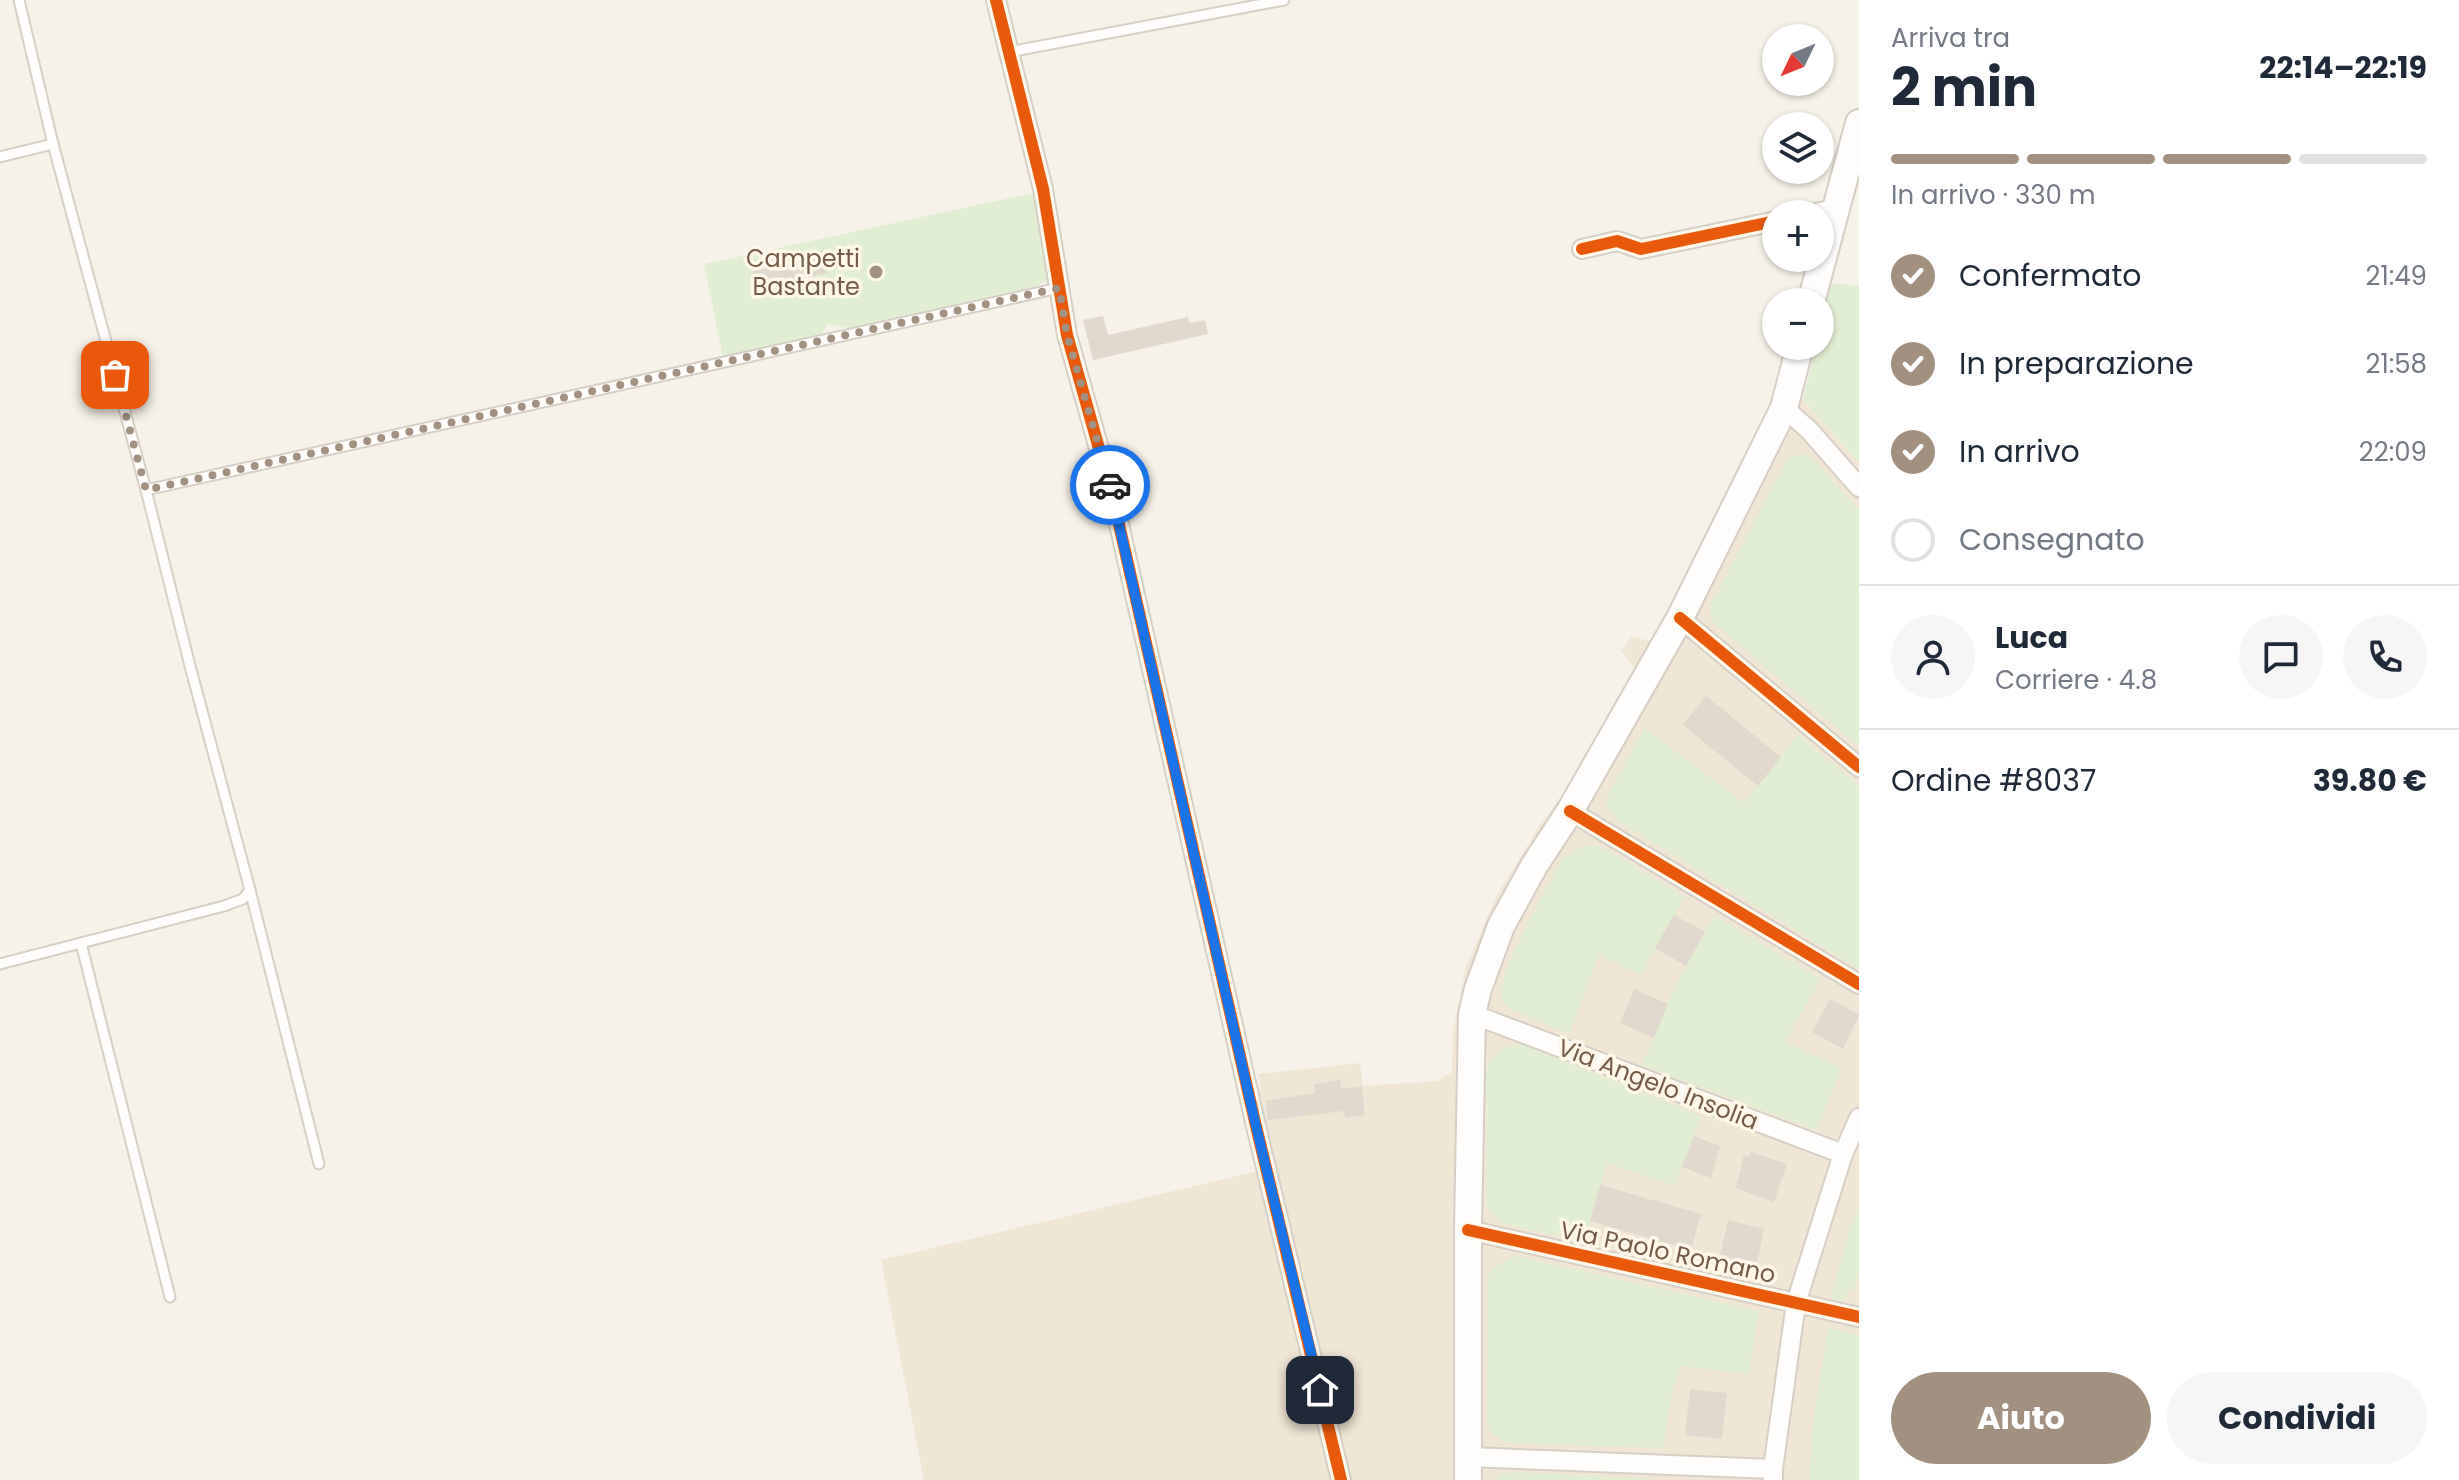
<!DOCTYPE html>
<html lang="it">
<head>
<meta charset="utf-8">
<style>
  body { margin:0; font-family:Poppins,sans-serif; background:#f6f6f7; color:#1f2937; height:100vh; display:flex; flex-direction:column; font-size:30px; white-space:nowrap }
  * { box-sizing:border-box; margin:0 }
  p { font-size:26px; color:#747a83 }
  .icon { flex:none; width:44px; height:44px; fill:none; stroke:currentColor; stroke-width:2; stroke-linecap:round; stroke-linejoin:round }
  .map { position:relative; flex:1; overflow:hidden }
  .panel { display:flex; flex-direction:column; background:#fff; width:600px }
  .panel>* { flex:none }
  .needle { width:52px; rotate:227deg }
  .fabs { position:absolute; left:1762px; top:24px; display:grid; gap:16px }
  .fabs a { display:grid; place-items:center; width:72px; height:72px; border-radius:50%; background:#fff; box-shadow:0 2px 6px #0004; font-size:40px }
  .pin { position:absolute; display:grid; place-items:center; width:68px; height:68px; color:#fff; margin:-34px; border-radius:16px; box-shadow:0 4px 12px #0006 }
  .courier { position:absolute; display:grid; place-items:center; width:80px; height:80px; margin:-40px; border:6px solid #1a73e8; border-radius:50%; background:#fff; color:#222; box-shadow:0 2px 10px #0007 }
  .overview em { font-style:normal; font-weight:700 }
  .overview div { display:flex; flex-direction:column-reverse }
  .overview { display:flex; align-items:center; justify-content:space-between; height:136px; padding:0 32px }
  h1 { font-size:52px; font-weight:700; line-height:60px }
  .bar { display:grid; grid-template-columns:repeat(4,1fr); gap:12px 8px; align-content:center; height:96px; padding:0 32px }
  .bar i { height:10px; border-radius:6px; background:#e0e1e3 }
  .bar .selected { background:#a29081 }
  .bar p { grid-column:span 4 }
  .line { display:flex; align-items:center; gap:20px; padding:0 32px; border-top:2px solid #e0e1e3 }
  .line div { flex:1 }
  .round { display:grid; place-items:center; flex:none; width:84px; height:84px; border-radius:42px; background:#f6f6f7 }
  ol { padding:0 32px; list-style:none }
  li { display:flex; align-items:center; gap:24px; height:88px }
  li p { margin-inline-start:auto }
  li .icon { padding:8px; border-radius:50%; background:#a29081; color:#fff; stroke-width:4 }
  li:last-child { color:#747a83 }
  li i { width:44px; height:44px; border:4px solid #e0e1e3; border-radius:50% }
  .button { display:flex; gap:16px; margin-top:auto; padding:16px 32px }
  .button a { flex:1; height:92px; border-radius:48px; background:#a29081; color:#fff; font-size:32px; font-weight:700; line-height:92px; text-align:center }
  .button a+a { background:#f6f6f7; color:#1f2937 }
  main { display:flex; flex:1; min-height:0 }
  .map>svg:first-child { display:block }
  .residential { fill:#f0e6d6 }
  .green { fill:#e1eed3 }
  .building { fill:#e1d8ce }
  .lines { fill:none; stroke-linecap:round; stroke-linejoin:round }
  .service-casing { stroke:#d6cfc6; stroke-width:13 }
  .minor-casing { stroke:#d6cfc6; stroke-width:22 }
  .secondary-casing { stroke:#d6cec6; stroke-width:30 }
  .service { stroke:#fefdfc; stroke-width:9 }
  .minor { stroke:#fefdfc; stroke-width:18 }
  .secondary { stroke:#fefdfc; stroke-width:26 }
  .cycleway-casing { stroke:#fff8ea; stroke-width:17 }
  .cycleway { stroke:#e8590c; stroke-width:12 }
  .done { stroke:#a29081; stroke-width:8; stroke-dasharray:0 14.4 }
  .route { stroke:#1a73e8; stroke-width:10 }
  .poi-dot { fill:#a29081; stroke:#fff8ea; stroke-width:3 }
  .labels { text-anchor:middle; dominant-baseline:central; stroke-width:7; stroke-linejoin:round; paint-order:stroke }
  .poi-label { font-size:24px; fill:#755b49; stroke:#fff8ea; text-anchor:end }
  .street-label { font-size:24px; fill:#755b49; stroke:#fff8ea }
</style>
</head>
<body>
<main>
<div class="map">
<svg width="1859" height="1480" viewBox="0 0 1859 1480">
  <rect width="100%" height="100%" fill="#f7f2e9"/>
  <path class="residential" d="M1774,390L1803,399L1859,463V1480H924L881,1260L1258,1171L1239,1086L1261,1089L1258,1074L1360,1063L1363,1086L1438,1081L1452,1072L1453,1032L1466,967L1496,897L1540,825L1578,775L1637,670L1621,651L1631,637L1653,641L1750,452L1772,400Z"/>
  <g class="green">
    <path d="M1033,193L1048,280L1036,286L852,329L827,324L822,336L723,357L704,264Z"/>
    <path d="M1831,283L1859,286V463L1803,399L1816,346H1820V329Z"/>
    <path d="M1796,455H1806L1815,460L1859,511V747L1711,620L1710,606L1783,467L1788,458Z"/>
    <path d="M1644,728L1744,803L1798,735L1859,786V969L1618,821L1606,804L1610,792Z"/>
    <path d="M1590,845L1600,846L1685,897L1641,975L1599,955L1569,1034L1510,1009C1505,1004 1501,1000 1501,993C1499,971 1550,882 1563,858L1578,849Z"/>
    <path d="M1714,915L1821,979L1785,1041L1842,1069L1816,1130L1642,1065L1675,987Z"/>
    <path d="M1521,1044L1701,1116L1675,1186L1607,1163L1585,1242L1501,1223L1487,1206L1486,1070C1493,1053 1503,1046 1521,1044Z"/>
    <path d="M1859,1203V1272L1855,1288L1848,1291L1843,1302L1831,1298L1847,1237Z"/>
    <path d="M1515,1256L1759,1311L1749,1374L1681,1366L1673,1389L1663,1448L1507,1443L1491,1433L1487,1424L1488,1275L1494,1267Z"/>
    <path d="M1828,1328L1859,1335V1480H1809L1813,1422Z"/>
    <path d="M1512,1472L1649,1479V1480H1494L1500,1475Z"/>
  </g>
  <g class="building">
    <path d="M823,250L827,273L756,288L753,271L775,266L774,261Z"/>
    <path d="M1103,316L1108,335L1188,317L1189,323L1205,320L1208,334L1093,360L1083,320Z"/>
    <path d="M1706,696L1781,757L1758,786L1683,725Z"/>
    <path d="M1674,915L1705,932L1686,966L1655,948Z"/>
    <path d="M1634,989L1668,1004L1654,1038L1620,1023Z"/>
    <path d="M1830,999L1859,1015L1843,1049L1812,1032Z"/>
    <path d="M1340,1080L1341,1089L1362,1086L1365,1115L1345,1118L1344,1111L1268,1120L1266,1101L1315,1093L1314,1084Z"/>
    <path d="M1694,1136L1720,1146L1711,1178L1682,1167Z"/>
    <path d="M1751,1152L1787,1164L1774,1202L1736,1188L1744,1155L1749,1157Z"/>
    <path d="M1600,1185L1701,1214L1691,1250L1590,1221Z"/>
    <path d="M1728,1220L1764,1229L1756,1268L1719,1260Z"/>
    <path d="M1690,1389L1727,1393L1722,1439L1685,1435Z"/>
  </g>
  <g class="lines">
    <defs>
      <g id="service">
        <path d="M19,0L53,144L146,490L1059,288"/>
        <path d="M1009,52L1284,0"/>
        <path d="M0,157L53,144"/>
        <path d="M250,890L319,1164"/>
        <path d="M81,943L170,1297"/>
        <path d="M0,964L224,906L243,899L250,890L190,666L146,490"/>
      </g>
      <g id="minor">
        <path d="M996,0L1043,189L1067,335L1113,498L1255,1122L1341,1480"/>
        <path d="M1810,214L1836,209"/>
        <path d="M1582,249L1617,241L1641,249L1776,221"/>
        <path d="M1784,408L1809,430L1859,487"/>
        <path d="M1680,618L1859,767"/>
        <path d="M1570,811L1859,984"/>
        <path d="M1472,1014L1843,1154"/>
        <path d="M1468,1230L1859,1317"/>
        <path d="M1469,1457L1773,1469"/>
        <path d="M1773,1480V1469L1796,1303L1843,1154L1859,1118"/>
      </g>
      <g id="secondary">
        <path d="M1811,302L1859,123"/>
        <path d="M1468,1480V1230L1472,1014L1478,989L1501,926L1534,866L1570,811L1680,618L1784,408L1800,346"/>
      </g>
    </defs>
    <use href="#service" class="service-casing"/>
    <use href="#minor" class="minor-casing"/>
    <use href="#secondary" class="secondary-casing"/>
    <use href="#service" class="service"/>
    <use href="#minor" class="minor"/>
    <use href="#secondary" class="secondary"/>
    <defs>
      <g id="cycleway">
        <path d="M996,0L1043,189L1067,335L1113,498L1255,1122L1341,1480"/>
        <path d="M1582,249L1617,241L1641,249L1776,221"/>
        <path d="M1680,618L1859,767"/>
        <path d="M1570,811L1859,984"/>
        <path d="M1468,1230L1859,1317"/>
      </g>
    </defs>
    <use href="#cycleway" class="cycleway-casing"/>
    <use href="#cycleway" class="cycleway"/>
  </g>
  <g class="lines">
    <path class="done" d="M115,375L146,490L1059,288L1067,335L1110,485"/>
    <path class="route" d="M1110,485L1255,1122L1320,1390"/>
  </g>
  <circle class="poi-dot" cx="876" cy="272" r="8"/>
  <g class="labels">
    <g class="poi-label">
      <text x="860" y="258">Campetti<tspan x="860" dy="28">Bastante</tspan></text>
    </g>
    <g class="street-label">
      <text transform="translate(1658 1084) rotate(21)">Via Angelo Insolia</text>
      <text transform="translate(1668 1252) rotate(12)">Via Paolo Romano</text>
    </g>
  </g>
</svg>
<div class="fabs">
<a><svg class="needle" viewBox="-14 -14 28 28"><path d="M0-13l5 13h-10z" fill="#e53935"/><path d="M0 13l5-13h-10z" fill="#747a83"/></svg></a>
<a><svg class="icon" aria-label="layers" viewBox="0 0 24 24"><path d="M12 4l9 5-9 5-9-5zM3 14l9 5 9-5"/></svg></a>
<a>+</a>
<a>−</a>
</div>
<div class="pin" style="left:115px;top:375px;background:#ea580c"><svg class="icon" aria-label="bag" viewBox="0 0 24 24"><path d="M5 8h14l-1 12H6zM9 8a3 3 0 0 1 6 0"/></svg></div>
<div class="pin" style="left:1320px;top:1390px;background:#1f2937"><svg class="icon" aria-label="home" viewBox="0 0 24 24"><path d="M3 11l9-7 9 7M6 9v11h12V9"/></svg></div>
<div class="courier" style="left:1110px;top:485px"><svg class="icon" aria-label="car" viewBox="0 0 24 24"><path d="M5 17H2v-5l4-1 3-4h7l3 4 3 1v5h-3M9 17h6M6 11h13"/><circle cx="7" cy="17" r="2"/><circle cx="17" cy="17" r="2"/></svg></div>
</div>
<section class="panel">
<div class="overview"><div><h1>2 min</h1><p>Arriva tra</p></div><em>22:14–22:19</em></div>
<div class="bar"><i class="selected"></i><i class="selected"></i><i class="selected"></i><i></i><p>In arrivo · 330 m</p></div>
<ol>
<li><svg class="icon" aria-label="check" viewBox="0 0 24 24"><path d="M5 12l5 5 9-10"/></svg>Confermato<p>21:49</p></li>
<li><svg class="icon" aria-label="check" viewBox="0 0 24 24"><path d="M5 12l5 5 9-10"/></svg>In preparazione<p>21:58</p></li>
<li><svg class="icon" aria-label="check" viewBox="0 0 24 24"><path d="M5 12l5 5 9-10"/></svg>In arrivo<p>22:09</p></li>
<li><i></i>Consegnato</li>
</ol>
<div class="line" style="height:144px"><a class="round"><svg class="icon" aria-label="person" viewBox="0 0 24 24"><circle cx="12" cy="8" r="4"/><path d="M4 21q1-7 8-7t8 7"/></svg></a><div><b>Luca</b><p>Corriere · 4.8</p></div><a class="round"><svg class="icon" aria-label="chat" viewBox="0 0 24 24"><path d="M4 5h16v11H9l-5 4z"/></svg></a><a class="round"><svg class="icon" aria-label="phone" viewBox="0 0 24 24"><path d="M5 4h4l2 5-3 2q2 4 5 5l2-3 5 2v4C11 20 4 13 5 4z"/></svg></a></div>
<div class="line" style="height:104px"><div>Ordine #8037</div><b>39.80 €</b></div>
<div class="button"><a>Aiuto</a><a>Condividi</a></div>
</section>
</main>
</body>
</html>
